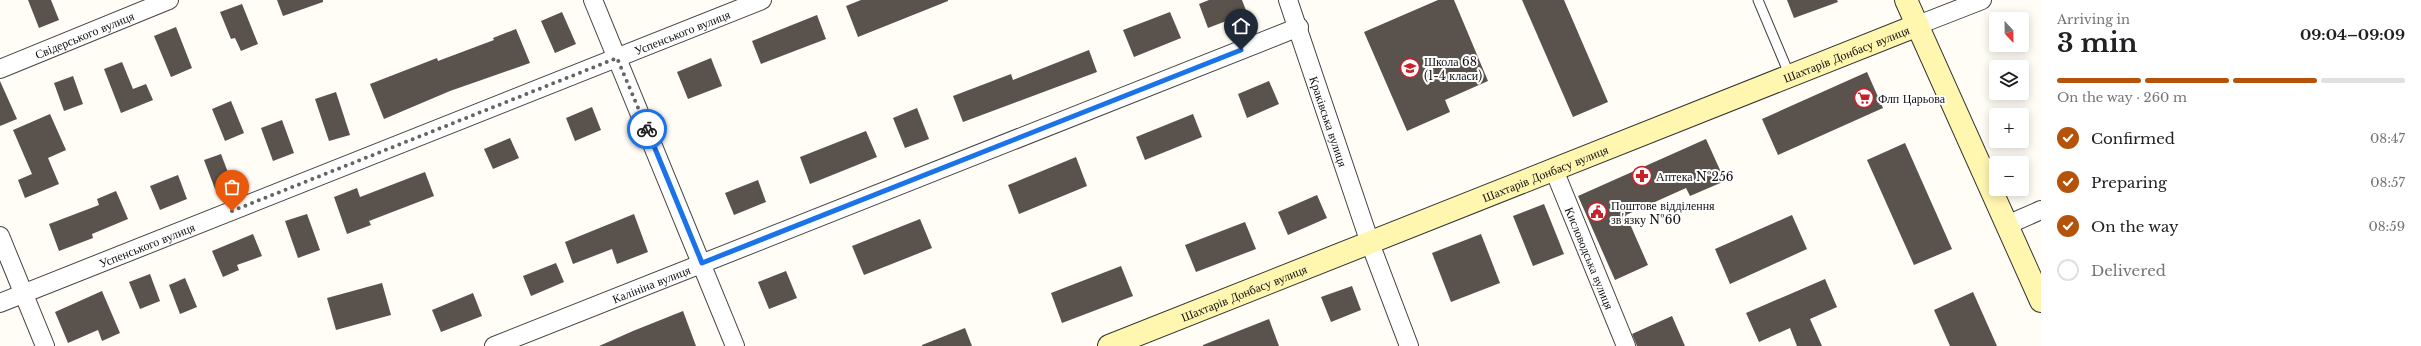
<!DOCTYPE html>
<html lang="en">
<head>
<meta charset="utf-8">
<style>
  body { margin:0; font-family:"Libre Baskerville",serif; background:#f2f2f2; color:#202124; height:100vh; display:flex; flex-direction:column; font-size:15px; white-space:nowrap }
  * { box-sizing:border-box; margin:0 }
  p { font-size:13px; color:#757577 }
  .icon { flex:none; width:22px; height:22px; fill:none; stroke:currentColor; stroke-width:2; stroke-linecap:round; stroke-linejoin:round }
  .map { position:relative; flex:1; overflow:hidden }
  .side { display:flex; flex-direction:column; background:#fff; width:380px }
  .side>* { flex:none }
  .needle { width:26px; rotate:158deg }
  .tools { position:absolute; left:1989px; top:12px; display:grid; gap:8px }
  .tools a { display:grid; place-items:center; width:40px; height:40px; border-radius:4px; background:#fff; box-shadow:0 2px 10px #0003; font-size:20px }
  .pin { position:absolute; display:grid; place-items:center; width:34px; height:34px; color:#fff; margin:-41px -17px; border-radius:50% 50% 50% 0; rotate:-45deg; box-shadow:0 0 4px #0007 }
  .pin .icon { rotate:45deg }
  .courier { position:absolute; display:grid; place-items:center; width:40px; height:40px; margin:-20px; border:3px solid #1a73e8; border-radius:50%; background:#fff; color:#222; box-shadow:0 1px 5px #0007 }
  .overview em { font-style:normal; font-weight:700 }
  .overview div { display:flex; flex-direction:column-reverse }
  .overview { display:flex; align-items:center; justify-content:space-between; height:68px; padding:0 16px }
  h1 { font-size:26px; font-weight:700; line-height:30px }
  .bar { display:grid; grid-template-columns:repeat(4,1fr); gap:6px 4px; align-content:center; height:48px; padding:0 16px }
  .bar i { height:5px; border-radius:3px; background:#e0e0e0 }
  .bar .on { background:#b45309 }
  .bar p { grid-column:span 4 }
  ol { padding:0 16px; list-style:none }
  li { display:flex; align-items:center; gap:12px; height:44px }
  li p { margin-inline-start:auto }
  li .icon { padding:4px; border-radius:50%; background:#b45309; color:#fff; stroke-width:4 }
  li:last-child { color:#757577 }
  li i { width:22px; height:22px; border:2px solid #e0e0e0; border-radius:50% }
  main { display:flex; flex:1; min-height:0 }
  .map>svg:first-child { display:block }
  .building { fill:#5a524c }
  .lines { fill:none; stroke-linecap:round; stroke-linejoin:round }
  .lane-casing { stroke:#444; stroke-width:11 }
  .street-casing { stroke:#444; stroke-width:20 }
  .secondary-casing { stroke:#333; stroke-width:24 }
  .lane { stroke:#fff; stroke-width:9 }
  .street { stroke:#fff; stroke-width:18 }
  .secondary { stroke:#fff6b0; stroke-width:22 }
  .done { stroke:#646461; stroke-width:4; stroke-dasharray:0 7.2 }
  .route { stroke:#1a73e8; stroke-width:5 }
  .labels { text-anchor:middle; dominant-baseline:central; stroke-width:4; stroke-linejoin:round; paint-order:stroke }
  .street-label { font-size:12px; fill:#111; stroke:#fff }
  .poi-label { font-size:12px; fill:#111; stroke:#fff; text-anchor:start }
</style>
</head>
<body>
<main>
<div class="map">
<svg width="2041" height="346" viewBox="0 0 2041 346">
  <rect width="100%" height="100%" fill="#fffdf5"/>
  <g class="building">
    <path d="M28,0H51L59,20L39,28Z"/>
    <path d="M277,0H323V2L283,16Z"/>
    <path d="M861,0H948V1L858,37L846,6Z"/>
    <path d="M1209,0H1242L1247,13L1208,28L1199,4Z"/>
    <path d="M1438,0H1454L1488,81L1445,100L1450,112L1407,131L1364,32Z"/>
    <path d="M1522,0H1564L1608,102L1573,117Z"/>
    <path d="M1787,0H1837L1838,2L1794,18Z"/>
    <path d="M242,4L258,44L241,51L235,38L231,39L220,12Z"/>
    <path d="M562,12L576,44L555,53L541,21Z"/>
    <path d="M1170,12L1181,38L1134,57L1123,30Z"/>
    <path d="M817,15L826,39L761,64L752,41Z"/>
    <path d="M176,27L192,68L171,77L154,36Z"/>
    <path d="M516,29L530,63L450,91L384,119L370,84L437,58L438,61L494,40L493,38Z"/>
    <path d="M1089,50L1097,72L963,122L953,96L1011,74L1013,80Z"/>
    <path d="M711,58L722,86L688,99L677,72Z"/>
    <path d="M122,62L133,89L146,84L153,100L121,113L104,69Z"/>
    <path d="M1867,72L1883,108L1778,155L1762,119Z"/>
    <path d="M73,76L83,104L64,111L54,83Z"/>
    <path d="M0,81L17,119L0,126Z"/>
    <path d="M1269,81L1279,104L1247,118L1238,94Z"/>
    <path d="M336,92L350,135L329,141L315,99Z"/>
    <path d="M231,101L244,133L225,141L212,109Z"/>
    <path d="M592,107L601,130L575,141L566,118Z"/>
    <path d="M917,108L929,139L905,148L893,118Z"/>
    <path d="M50,114L66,150L48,158L59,184L25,198L18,180L32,174L13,130Z"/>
    <path d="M1193,114L1202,137L1145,160L1136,137Z"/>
    <path d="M282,120L294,153L273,161L261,128Z"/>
    <path d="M866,131L877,157L810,184L800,157Z"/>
    <path d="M510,138L519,158L493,169L484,149Z"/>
    <path d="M1706,139L1725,181L1690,196L1686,188L1626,215L1648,265L1615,280L1578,196Z"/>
    <path d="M1905,143L1952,249L1914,265L1867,160Z"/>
    <path d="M221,154L232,183L215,189L204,160Z"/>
    <path d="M1076,157L1087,186L1019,214L1008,185Z"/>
    <path d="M425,172L434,196L369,221L371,225L347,234L334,197L357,188L360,197Z"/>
    <path d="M178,175L187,199L160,210L150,186Z"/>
    <path d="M758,180L766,202L734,215L725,193Z"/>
    <path d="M116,191L128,219L92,234L93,238L59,251L49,224L99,205L97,199Z"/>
    <path d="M1317,195L1327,218L1288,235L1278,212Z"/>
    <path d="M1544,204L1564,254L1533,266L1513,216Z"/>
    <path d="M307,214L320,250L298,258L285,221Z"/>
    <path d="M634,214L648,252L617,264L612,249L573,264L565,242Z"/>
    <path d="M1792,215L1807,249L1730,284L1715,249Z"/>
    <path d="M920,219L932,248L864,275L852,246Z"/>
    <path d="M1245,222L1256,249L1196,272L1185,245Z"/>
    <path d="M253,234L262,256L237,265L239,270L223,277L212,251Z"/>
    <path d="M1481,234L1500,283L1451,302L1432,253Z"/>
    <path d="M556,263L564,282L531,296L523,276Z"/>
    <path d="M1121,266L1133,296L1062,323L1051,293Z"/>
    <path d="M786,271L797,298L769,309L758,282Z"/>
    <path d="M150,274L160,301L140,309L129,282Z"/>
    <path d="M185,278L197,307L180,314L169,285Z"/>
    <path d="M1825,279L1837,307L1810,319L1822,346H1797L1790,328L1759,342L1746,313Z"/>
    <path d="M382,283L391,315L336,330L327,298Z"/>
    <path d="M1352,286L1361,310L1331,322L1321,297Z"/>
    <path d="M102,291L120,333L102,341L98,330L68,343L55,312Z"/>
    <path d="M1973,292L1997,346H1950L1934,310Z"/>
    <path d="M473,293L482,316L441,332L432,310Z"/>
    <path d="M683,311L696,346H599L633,331Z"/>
    <path d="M1672,316L1685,346H1637L1632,334Z"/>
    <path d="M1269,319L1279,346H1203V345Z"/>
    <path d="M965,328L972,346H922V345Z"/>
  </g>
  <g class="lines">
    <defs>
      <path id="lane" d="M1758,0L1790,76"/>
      <g id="street">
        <path d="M593,0L735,346"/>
        <path id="s1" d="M1288,0L1370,243L1409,346"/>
        <path d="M1918,25L1982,0"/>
        <path id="s2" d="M0,69L169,0"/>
        <path id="s3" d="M1554,170L1626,346"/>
        <path d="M2007,225L2041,210"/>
        <path d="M0,236L45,346"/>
        <path id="s4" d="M0,303L762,0"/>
        <path id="s5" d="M494,346L1299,27"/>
      </g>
      <g id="secondary">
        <path d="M1906,0L2041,301"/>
        <path id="s6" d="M1109,346L1918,25"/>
      </g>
    </defs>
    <use href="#lane" class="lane-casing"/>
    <use href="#street" class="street-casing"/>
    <use href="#secondary" class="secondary-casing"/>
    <use href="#lane" class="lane"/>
    <use href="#street" class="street"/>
    <use href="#secondary" class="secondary"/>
  </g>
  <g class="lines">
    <path class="done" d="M232,211L617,58L647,129"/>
    <path class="route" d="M647,129L702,263L1241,50"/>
  </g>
  <defs>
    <symbol id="school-ring" viewBox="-11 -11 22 22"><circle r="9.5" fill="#fff" stroke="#ca2029" stroke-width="1.5"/><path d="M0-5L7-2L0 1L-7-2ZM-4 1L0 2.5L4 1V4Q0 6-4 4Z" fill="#ca2029"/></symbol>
    <symbol id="supermarket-ring" viewBox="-11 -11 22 22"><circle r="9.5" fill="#fff" stroke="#ca2029" stroke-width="1.5"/><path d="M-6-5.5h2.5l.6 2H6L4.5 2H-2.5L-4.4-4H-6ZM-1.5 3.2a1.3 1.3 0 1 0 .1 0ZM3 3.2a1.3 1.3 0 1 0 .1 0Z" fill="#ca2029"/></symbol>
    <symbol id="pharmacy-ring" viewBox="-11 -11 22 22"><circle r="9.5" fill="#fff" stroke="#ca2029" stroke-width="1.5"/><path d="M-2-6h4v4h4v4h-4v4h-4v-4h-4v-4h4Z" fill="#ca2029"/></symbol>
    <symbol id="civic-ring" viewBox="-11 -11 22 22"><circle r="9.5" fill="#fff" stroke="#ca2029" stroke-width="1.5"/><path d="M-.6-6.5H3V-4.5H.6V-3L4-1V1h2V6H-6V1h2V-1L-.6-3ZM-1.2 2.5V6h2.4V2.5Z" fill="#ca2029"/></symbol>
  </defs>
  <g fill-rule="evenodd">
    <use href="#school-ring" x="1399" y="57" width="22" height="22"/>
    <use href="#supermarket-ring" x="1853" y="87" width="22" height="22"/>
    <use href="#pharmacy-ring" x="1631" y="165" width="22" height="22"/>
    <use href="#civic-ring" x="1586" y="201" width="22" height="22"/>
  </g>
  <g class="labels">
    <g class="street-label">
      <text stroke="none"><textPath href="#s4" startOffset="734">Успенського вулиця</textPath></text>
      <text stroke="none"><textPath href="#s2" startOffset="91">Свідерського вулиця</textPath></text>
      <text stroke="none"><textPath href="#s6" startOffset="793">Шахтарів Донбасу вулиця</textPath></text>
      <text stroke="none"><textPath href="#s1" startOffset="128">Краківська вулиця</textPath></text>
      <text stroke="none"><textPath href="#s6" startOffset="469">Шахтарів Донбасу вулиця</textPath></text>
      <text stroke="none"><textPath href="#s4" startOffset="158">Успенського вулиця</textPath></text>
      <text stroke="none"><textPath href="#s3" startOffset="95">Кисловодська вулиця</textPath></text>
      <text stroke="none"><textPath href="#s5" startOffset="169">Калініна вулиця</textPath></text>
      <text stroke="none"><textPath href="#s6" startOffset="145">Шахтарів Донбасу вулиця</textPath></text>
    </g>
    <g class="poi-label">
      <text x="1424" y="61">Школа 68<tspan x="1424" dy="14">(1-4 класи)</tspan></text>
      <text x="1878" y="98">Флп Царьова</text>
      <text x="1656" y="176">Аптека №256</text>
      <text x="1611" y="205">Поштове відділення<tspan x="1611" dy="14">зв'язку №60</tspan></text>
    </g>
  </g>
</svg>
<div class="tools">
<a><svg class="needle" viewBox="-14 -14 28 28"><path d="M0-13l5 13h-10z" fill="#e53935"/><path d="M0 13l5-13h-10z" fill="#757577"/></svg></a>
<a><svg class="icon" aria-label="layers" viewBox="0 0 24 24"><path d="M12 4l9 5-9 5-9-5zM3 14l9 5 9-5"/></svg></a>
<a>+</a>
<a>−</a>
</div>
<div class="pin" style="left:232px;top:211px;background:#ea580c"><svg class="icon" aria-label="bag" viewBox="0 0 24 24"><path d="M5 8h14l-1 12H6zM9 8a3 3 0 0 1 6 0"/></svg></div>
<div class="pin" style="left:1241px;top:50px;background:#1f2937"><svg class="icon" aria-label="home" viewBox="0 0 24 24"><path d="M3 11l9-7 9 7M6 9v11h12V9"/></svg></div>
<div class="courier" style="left:647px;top:129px"><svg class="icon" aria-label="bike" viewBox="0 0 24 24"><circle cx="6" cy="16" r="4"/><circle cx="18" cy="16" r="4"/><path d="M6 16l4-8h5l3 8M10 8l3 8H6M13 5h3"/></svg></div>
</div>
<section class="side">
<div class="overview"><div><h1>3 min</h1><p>Arriving in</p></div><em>09:04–09:09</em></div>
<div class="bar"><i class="on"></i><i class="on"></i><i class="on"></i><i></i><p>On the way · 260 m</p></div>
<ol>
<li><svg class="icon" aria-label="check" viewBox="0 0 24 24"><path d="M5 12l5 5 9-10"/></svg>Confirmed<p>08:47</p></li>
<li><svg class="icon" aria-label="check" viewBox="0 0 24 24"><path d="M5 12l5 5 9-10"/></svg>Preparing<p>08:57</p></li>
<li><svg class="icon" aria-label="check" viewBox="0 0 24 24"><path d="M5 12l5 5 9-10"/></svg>On the way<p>08:59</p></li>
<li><i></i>Delivered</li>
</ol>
</section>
</main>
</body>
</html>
